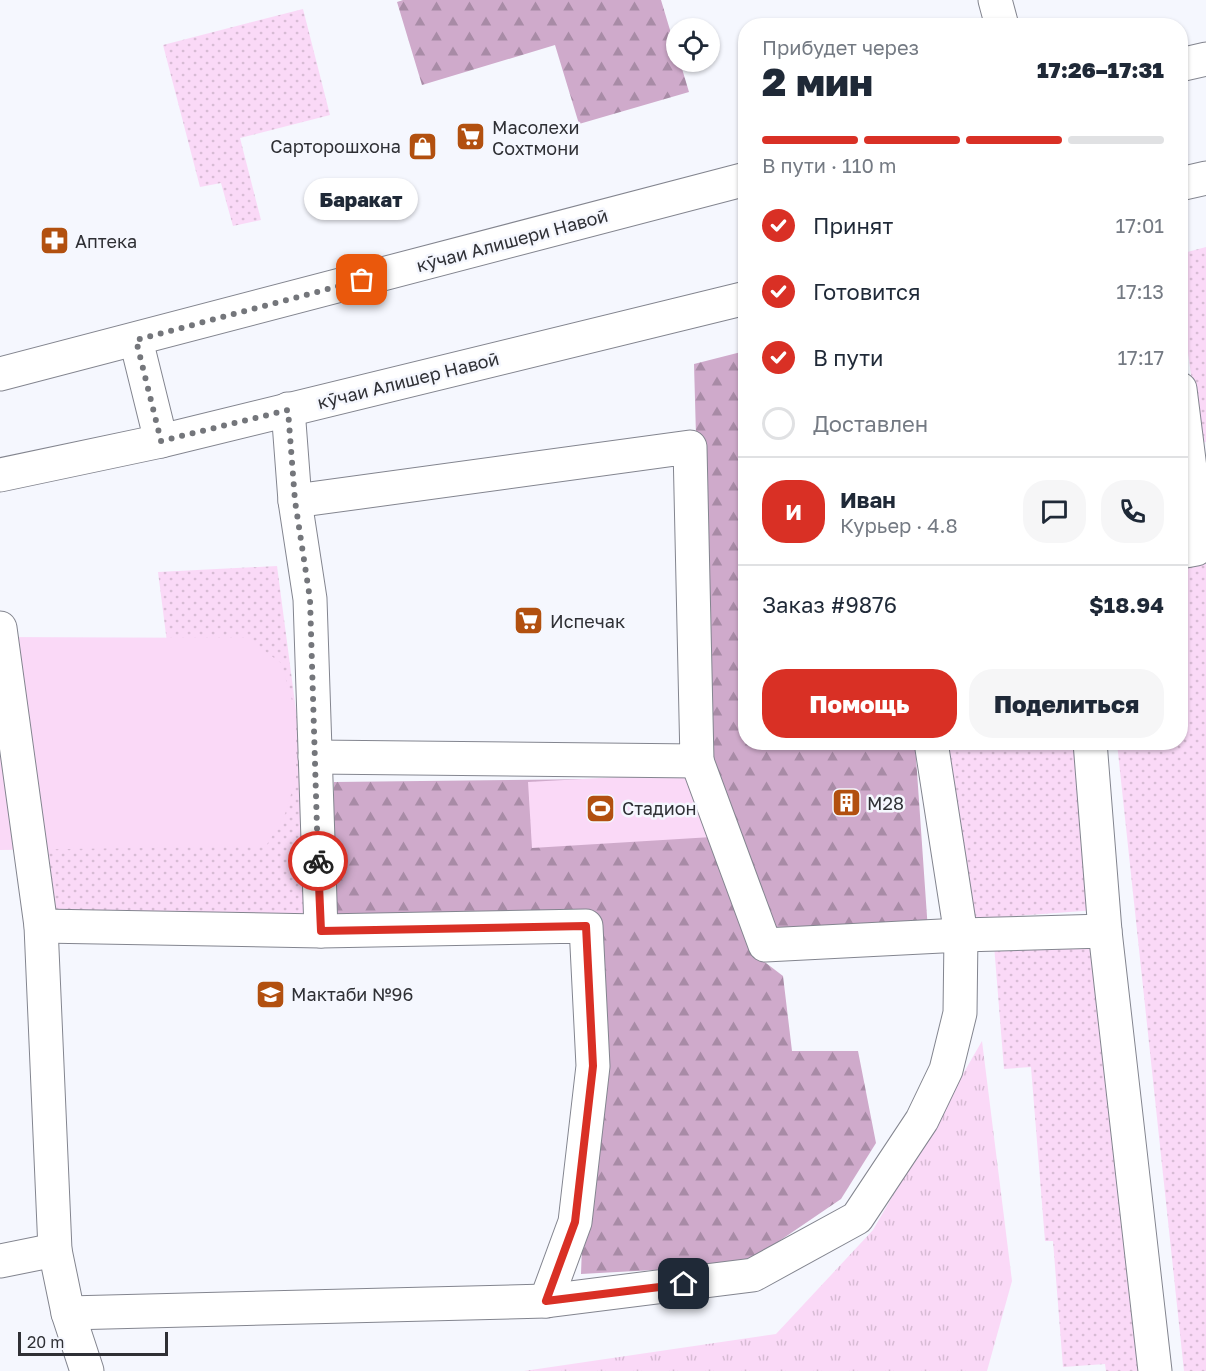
<!DOCTYPE html>
<html lang="ru">
<head>
<meta charset="utf-8">
<style>
  body { margin:0; font-family:"Golos Text",sans-serif; background:#f6f6f7; color:#1f2937; height:100vh; display:flex; flex-direction:column; font-size:22px; white-space:nowrap }
  * { box-sizing:border-box; margin:0 }
  p { font-size:20px; color:#747a83 }
  .icon { flex:none; width:33px; height:33px; fill:none; stroke:currentColor; stroke-width:2; stroke-linecap:round; stroke-linejoin:round }
  .map { position:relative; flex:1; overflow:hidden }
  .drawer { position:absolute; left:738px; top:18px; width:450px; height:732px; display:flex; flex-direction:column; background:#fff; border-radius:24px; box-shadow:0 2px 4px #0004 }
  .drawer>* { flex:none }
  .buttons { position:absolute; left:666px; top:18px; display:grid; gap:12px }
  .buttons a { display:grid; place-items:center; width:54px; height:54px; border-radius:50%; background:#fff; box-shadow:0 2px 4px #0004; font-size:30px }
  .scale { position:absolute; left:18px; bottom:15px; width:150px; box-sizing:border-box; padding-left:6px; border:3px solid #2f3035; border-top:0; font-size:16px; line-height:21px; white-space:nowrap; color:#2f3035; -webkit-text-stroke:4px #f5f7fe; paint-order:stroke }
  .pin { position:absolute; display:grid; place-items:center; width:51px; height:51px; color:#fff; margin:-26px; border-radius:12px; box-shadow:0 3px 9px #0006 }
  .courier { position:absolute; display:grid; place-items:center; width:60px; height:60px; margin:-30px; border:4px solid #d93025; border-radius:50%; background:#fff; color:#222; box-shadow:0 2px 8px #0007 }
  .bubble { position:absolute; height:42px; border-radius:21px; background:#fff; box-shadow:0 2px 4px #0004; font-size:20px; font-weight:800; line-height:42px; text-align:center }
  .summary em { font-style:normal; font-weight:800 }
  .summary div { display:flex; flex-direction:column-reverse }
  .summary { display:flex; align-items:center; justify-content:space-between; height:102px; padding:0 24px }
  h1 { font-size:39px; font-weight:800; line-height:45px }
  .bar { display:grid; grid-template-columns:repeat(4,1fr); gap:9px 6px; align-content:center; height:72px; padding:0 24px }
  .bar i { height:8px; border-radius:4px; background:#e0e1e3 }
  .bar .selected { background:#d93025 }
  .bar p { grid-column:span 4 }
  .line { display:flex; align-items:center; gap:15px; padding:0 24px; border-top:2px solid #e0e1e3 }
  .line div { flex:1 }
  .round { display:grid; place-items:center; flex:none; width:63px; height:63px; border-radius:24px; background:#f6f6f7 }
  ol { padding:0 24px; list-style:none }
  li { display:flex; align-items:center; gap:18px; height:66px }
  li p { margin-inline-start:auto }
  li .icon { padding:6px; border-radius:50%; background:#d93025; color:#fff; stroke-width:4 }
  li:last-child { color:#747a83 }
  li i { width:33px; height:33px; border:3px solid #e0e1e3; border-radius:50% }
  .cta { display:flex; gap:12px; margin-top:auto; padding:12px 24px }
  .cta a { flex:1; height:69px; border-radius:24px; background:#d93025; color:#fff; font-size:24px; font-weight:800; line-height:69px; text-align:center }
  .cta a+a { background:#f6f6f7; color:#1f2937 }
  .map>svg:first-child { display:block }
  .grass { fill:url(#grass-tufts) }
  .forest { fill:url(#forest-firs) }
  .park { fill:url(#park-dots) }
  .garden { fill:#fad9f7 }
  .lines { fill:none; stroke-linecap:round; stroke-linejoin:round }
  .minor-casing { stroke:#83858f; stroke-width:35 }
  .minor { stroke:#fff; stroke-width:33 }
  .done { stroke:#74767b; stroke-width:6; stroke-dasharray:0 10.8 }
  .route { stroke:#d93025; stroke-width:8 }
  .labels { text-anchor:middle; dominant-baseline:central; stroke-width:5; stroke-linejoin:round; paint-order:stroke }
  .poi-label { font-size:18px; fill:#2f3035; stroke:#f5f7fe; text-anchor:start }
  .street-label { font-size:18px; fill:#2f3035; stroke:#f5f7fe }
</style>
</head>
<body>
<div class="map">
<svg width="1206" height="1371" viewBox="0 0 1206 1371">
  <defs>
    <pattern id="grass-tufts" width="24" height="20" patternUnits="userSpaceOnUse" patternTransform="scale(1.5)"><rect width="24" height="20" fill="#fad9f7"/><path d="M3 7l-1-3M5 7V3M7 7l1-3M15 17l-1-3M17 17v-4M19 17l1-3" fill="none" stroke="#d7bbd4"/></pattern>
    <pattern id="forest-firs" width="22" height="20" patternUnits="userSpaceOnUse" patternTransform="scale(1.5)"><rect width="22" height="20" fill="#cfaacb"/><path d="M5 1l3.5 6h-7zM16 11l3.5 6h-7z" fill="#a88ba6"/></pattern>
    <pattern id="park-dots" width="8" height="8" patternUnits="userSpaceOnUse" patternTransform="scale(1.5)"><rect width="8" height="8" fill="#fad9f7"/><path d="M2 2h.1M6 6h.1" fill="none" stroke="#d7bbd4" stroke-width="1.8" stroke-linecap="round"/></pattern>
  </defs>
  <rect width="100%" height="100%" fill="#f5f7fe"/>
  <path class="grass" d="M982,1041L1012,1281L987,1371H149H524L776,1334L873,1230Z"/>
  <g class="forest">
    <path d="M403,0H661L676,50V62H680L689,92L579,124L555,45L422,85L397,2Z"/>
    <path d="M745,351L746,742L915,743L928,931L769,936L705,758L694,364Z"/>
    <path d="M686,778L758,957L783,976L792,1051H858L876,1143L841,1199L744,1265L581,1274L594,918L332,921L334,782Z"/>
  </g>
  <g class="park">
    <path d="M303,9L330,115L240,138L261,220L233,226L221,183L200,187L163,45Z"/>
    <path d="M1206,247V442L1201,443L1181,305L1180,254Z"/>
    <path d="M1206,534V1371H1184L1117,743L1180,742L1181,536Z"/>
    <path d="M277,566L302,756L309,913L57,926L33,774L183,767L158,572Z"/>
    <path d="M933,743H1100L1109,909L949,921Z"/>
    <path d="M1119,936L1155,1371H1106L1105,1364L1063,1367L1053,1241H1045L1031,1067L1004,1069L994,945Z"/>
  </g>
  <g class="garden">
    <path d="M0,637L247,638L281,663L296,714V778L285,814L266,846L0,850Z"/>
    <path d="M709,772L712,837L532,848L528,782Z"/>
  </g>
  <g class="lines">
    <defs>
      <g id="minor">
        <path d="M995,0L1002,26"/>
        <path d="M1180,65L1206,59"/>
        <path d="M1180,184L1206,178"/>
        <path d="M136,340L161,441"/>
        <path d="M0,374L746,179"/>
        <path d="M1180,389L1192,484L1196,549L1180,552"/>
        <path d="M288,409L295,501L310,599L321,931"/>
        <path d="M0,475L161,441L746,298"/>
        <path d="M295,501L690,447L697,761L315,757"/>
        <path d="M0,628L41,926L55,1250L68,1313L87,1371"/>
        <path d="M931,742L961,935L1105,931L1155,1371"/>
        <path d="M1090,742L1105,931"/>
        <path d="M41,926L321,931L586,926L593,1066L575,1222L546,1301"/>
        <path d="M0,1261L55,1250"/>
        <path d="M68,1313L546,1301L753,1275L857,1218L922,1120L946,1070L960,1013L961,935L765,945L697,761"/>
      </g>
    </defs>
    <use href="#minor" class="minor-casing"/>
    <use href="#minor" class="minor"/>
  </g>
  <g class="lines">
    <path class="done" d="M318,861L310,599L295,501L288,410L161,441L136,340L362,280"/>
    <path class="route" d="M318,861L321,931L586,926L593,1066L575,1222L546,1301L684,1284"/>
  </g>
  <defs>
    <symbol id="supermarket-square" viewBox="-11 -11 22 22"><rect x="-9" y="-9" width="18" height="18" rx="4" fill="#b2500f" stroke="#f5f7fe"/><path d="M-6-5.5h2.5l.6 2H6L4.5 2H-2.5L-4.4-4H-6ZM-1.5 3.2a1.3 1.3 0 1 0 .1 0ZM3 3.2a1.3 1.3 0 1 0 .1 0Z" fill="#fff"/></symbol>
    <symbol id="shop-square" viewBox="-11 -11 22 22"><rect x="-9" y="-9" width="18" height="18" rx="4" fill="#b2500f" stroke="#f5f7fe"/><path d="M-5-2.5h2.3a2.7 3.5 0 0 1 5.4 0H5L5.5 6h-11ZM-1.5-2.5h3a1.5 2.3 0 0 0-3 0Z" fill="#fff"/></symbol>
    <symbol id="pharmacy-square" viewBox="-11 -11 22 22"><rect x="-9" y="-9" width="18" height="18" rx="4" fill="#b2500f" stroke="#f5f7fe"/><path d="M-2-6h4v4h4v4h-4v4h-4v-4h-4v-4h4Z" fill="#fff"/></symbol>
    <symbol id="building-square" viewBox="-11 -11 22 22"><rect x="-9" y="-9" width="18" height="18" rx="4" fill="#b2500f" stroke="#f5f7fe"/><path d="M-4-6H4V6H1V3H-1V6H-4ZM-2.5-4.3h1.7v1.8h-1.7ZM.8-4.3h1.7v1.8H.8ZM-2.5-1h1.7V.8h-1.7ZM.8-1h1.7V.8H.8Z" fill="#fff"/></symbol>
    <symbol id="stadium-square" viewBox="-11 -11 22 22"><rect x="-9" y="-9" width="18" height="18" rx="4" fill="#b2500f" stroke="#f5f7fe"/><path d="M0-5a6.5 5 0 1 0 0 10a6.5 5 0 1 0 0-10ZM-3.5-1.8h7v3.6h-7Z" fill="#fff"/></symbol>
    <symbol id="school-square" viewBox="-11 -11 22 22"><rect x="-9" y="-9" width="18" height="18" rx="4" fill="#b2500f" stroke="#f5f7fe"/><path d="M0-5L7-2L0 1L-7-2ZM-4 1L0 2.5L4 1V4Q0 6-4 4Z" fill="#fff"/></symbol>
  </defs>
  <g fill-rule="evenodd">
    <use href="#supermarket-square" x="454" y="120" width="33" height="33"/>
    <use href="#shop-square" x="406" y="130" width="33" height="33"/>
    <use href="#pharmacy-square" x="38" y="224" width="33" height="33"/>
    <use href="#supermarket-square" x="512" y="604" width="33" height="33"/>
    <use href="#building-square" x="830" y="786" width="33" height="33"/>
    <use href="#stadium-square" x="584" y="792" width="33" height="33"/>
    <use href="#school-square" x="254" y="978" width="33" height="33"/>
  </g>
  <g class="labels">
    <g class="poi-label">
      <text x="492" y="127">Масолехи<tspan x="492" dy="21">Сохтмони</tspan></text>
      <text x="401" y="146" text-anchor="end">Сарторошхона</text>
      <text x="75" y="241">Аптека</text>
      <text x="550" y="621">Испечак</text>
      <text x="867" y="803">М28</text>
      <text x="622" y="808">Стадион</text>
      <text x="291" y="994">Мактаби №96</text>
    </g>
    <g class="street-label">
      <text transform="translate(512 240) rotate(-15)">кӯчаи Алишери Навоӣ</text>
      <text transform="translate(408 380) rotate(-14)">кӯчаи Алишер Навоӣ</text>
    </g>
  </g>
</svg>
<div class="buttons">
<a><svg class="icon" aria-label="locate" viewBox="0 0 24 24"><circle cx="12" cy="12" r="6"/><path d="M12 2v4M12 18v4M2 12h4M18 12h4"/></svg></a>
</div>
<div class="scale">20 m</div>
<div class="pin" style="left:362px;top:280px;background:#ea580c"><svg class="icon" aria-label="bag" viewBox="0 0 24 24"><path d="M5 8h14l-1 12H6zM9 8a3 3 0 0 1 6 0"/></svg></div>
<div class="pin" style="left:684px;top:1284px;background:#1f2937"><svg class="icon" aria-label="home" viewBox="0 0 24 24"><path d="M3 11l9-7 9 7M6 9v11h12V9"/></svg></div>
<div class="courier" style="left:318px;top:861px"><svg class="icon" aria-label="bike" viewBox="0 0 24 24"><circle cx="6" cy="16" r="4"/><circle cx="18" cy="16" r="4"/><path d="M6 16l4-8h5l3 8M10 8l3 8H6M13 5h3"/></svg></div>
<div class="bubble" style="left:304px;top:178px;width:114px">Баракат</div>
<section class="drawer">
<div class="summary"><div><h1>2 мин</h1><p>Прибудет через</p></div><em>17:26–17:31</em></div>
<div class="bar"><i class="selected"></i><i class="selected"></i><i class="selected"></i><i></i><p>В пути · 110 m</p></div>
<ol>
<li><svg class="icon" aria-label="check" viewBox="0 0 24 24"><path d="M5 12l5 5 9-10"/></svg>Принят<p>17:01</p></li>
<li><svg class="icon" aria-label="check" viewBox="0 0 24 24"><path d="M5 12l5 5 9-10"/></svg>Готовится<p>17:13</p></li>
<li><svg class="icon" aria-label="check" viewBox="0 0 24 24"><path d="M5 12l5 5 9-10"/></svg>В пути<p>17:17</p></li>
<li><i></i>Доставлен</li>
</ol>
<div class="line" style="height:108px"><b class="round" style="background:#d93025;color:#fff">И</b><div><b>Иван</b><p>Курьер · 4.8</p></div><a class="round"><svg class="icon" aria-label="chat" viewBox="0 0 24 24"><path d="M4 5h16v11H9l-5 4z"/></svg></a><a class="round"><svg class="icon" aria-label="phone" viewBox="0 0 24 24"><path d="M5 4h4l2 5-3 2q2 4 5 5l2-3 5 2v4C11 20 4 13 5 4z"/></svg></a></div>
<div class="line" style="height:78px"><div>Заказ #9876</div><b>$18.94</b></div>
<div class="cta"><a>Помощь</a><a>Поделиться</a></div>
</section>
</div>
</body>
</html>
